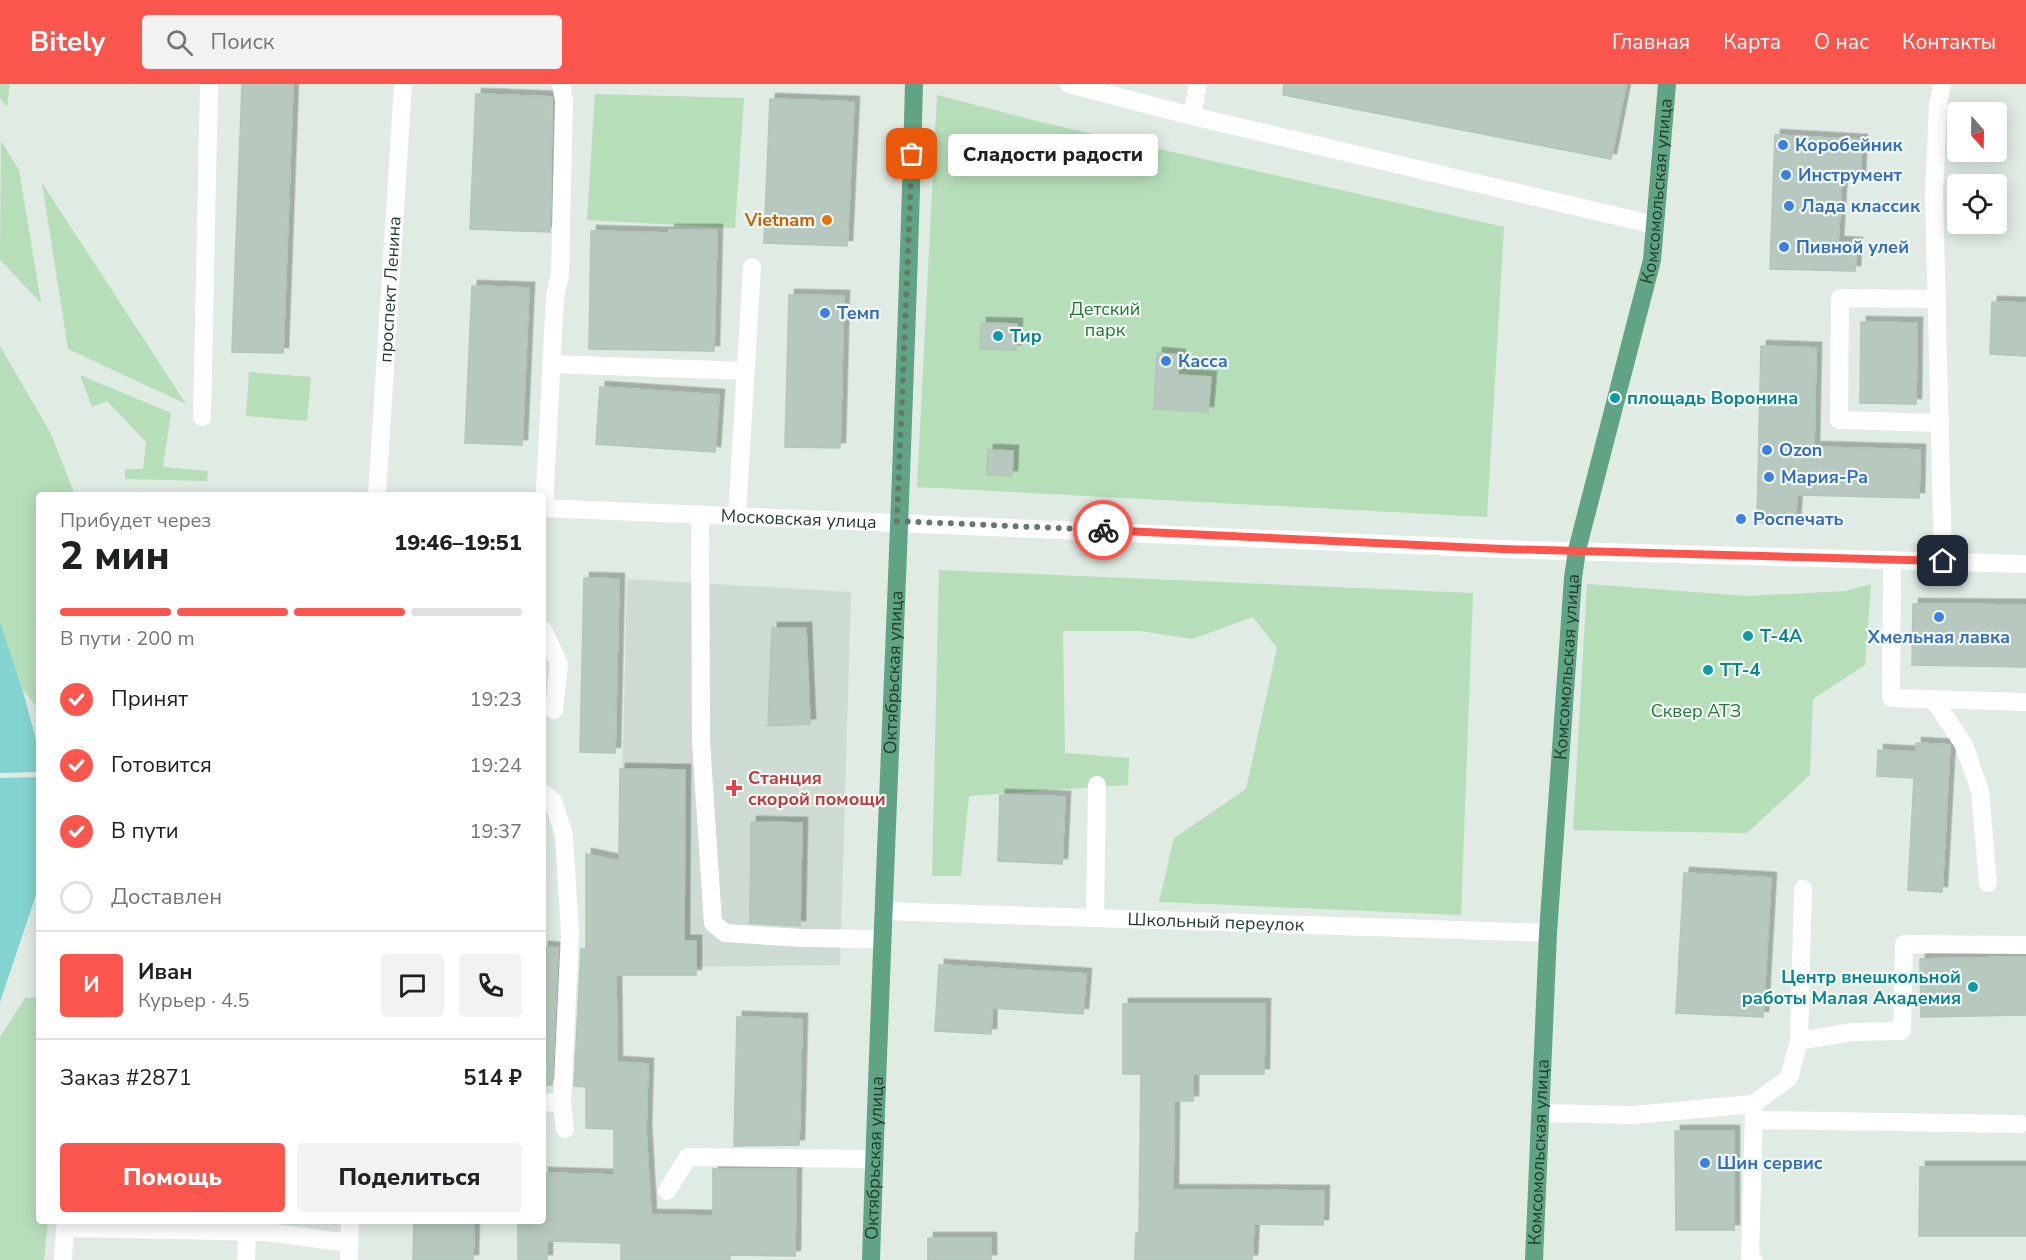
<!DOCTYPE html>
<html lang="ru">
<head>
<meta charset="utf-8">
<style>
  body { margin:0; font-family:"Nunito Sans",sans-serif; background:#f2f2f2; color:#202124; height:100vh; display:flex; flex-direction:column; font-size:22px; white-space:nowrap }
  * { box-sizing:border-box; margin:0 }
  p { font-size:20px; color:#757577 }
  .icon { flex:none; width:33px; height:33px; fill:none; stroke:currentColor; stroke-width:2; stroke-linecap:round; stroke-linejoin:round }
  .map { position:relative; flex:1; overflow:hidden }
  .panel { position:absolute; left:36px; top:408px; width:510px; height:732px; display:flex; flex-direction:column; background:#fff; border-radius:6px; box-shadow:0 3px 15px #0003 }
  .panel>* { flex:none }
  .needle { width:39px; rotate:160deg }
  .controls { position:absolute; left:1947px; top:18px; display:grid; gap:12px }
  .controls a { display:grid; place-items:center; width:60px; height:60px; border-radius:6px; background:#fff; box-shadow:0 3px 15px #0003; font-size:30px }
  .pin { position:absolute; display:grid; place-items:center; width:51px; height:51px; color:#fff; margin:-26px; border-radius:12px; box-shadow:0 3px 9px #0006 }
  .courier { position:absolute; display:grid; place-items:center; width:60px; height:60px; margin:-30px; border:4px solid #fa564e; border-radius:50%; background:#fff; color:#222; box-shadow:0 2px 8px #0007 }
  .bubble { position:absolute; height:42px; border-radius:6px; background:#fff; box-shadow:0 3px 15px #0003; font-size:20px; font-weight:800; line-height:42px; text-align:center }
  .overview em { font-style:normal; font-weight:800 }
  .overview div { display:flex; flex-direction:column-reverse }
  .overview { display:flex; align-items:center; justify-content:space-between; height:102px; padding:0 24px }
  h1 { font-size:39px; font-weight:800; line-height:45px }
  .bar { display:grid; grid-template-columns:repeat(4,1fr); gap:9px 6px; align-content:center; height:72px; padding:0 24px }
  .bar i { height:8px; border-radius:4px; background:#e0e0e0 }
  .bar .current { background:#fa564e }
  .bar p { grid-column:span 4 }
  .line { display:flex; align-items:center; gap:15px; padding:0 24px; border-top:2px solid #e0e0e0 }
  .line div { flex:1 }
  .round { display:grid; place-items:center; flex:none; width:63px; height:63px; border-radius:6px; background:#f2f2f2 }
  ol { padding:0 24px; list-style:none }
  li { display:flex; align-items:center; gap:18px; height:66px }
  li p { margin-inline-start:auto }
  li .icon { padding:6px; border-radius:50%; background:#fa564e; color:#fff; stroke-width:4 }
  li:last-child { color:#757577 }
  li i { width:33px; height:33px; border:3px solid #e0e0e0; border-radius:50% }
  .action { display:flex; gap:12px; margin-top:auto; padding:12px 24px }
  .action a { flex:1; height:69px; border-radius:6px; background:#fa564e; color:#fff; font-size:24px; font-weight:800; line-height:69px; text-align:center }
  .action a+a { background:#f2f2f2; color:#202124 }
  header { display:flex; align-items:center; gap:36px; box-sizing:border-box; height:84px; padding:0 30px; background:#fa564e; color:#fff }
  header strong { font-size:28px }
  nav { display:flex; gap:33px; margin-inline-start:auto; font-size:21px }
  .search { width:420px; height:54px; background:#f2f2f2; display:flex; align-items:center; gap:15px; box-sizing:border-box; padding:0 21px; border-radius:6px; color:#757577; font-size:22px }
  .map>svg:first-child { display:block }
  .built { fill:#cddbd2 }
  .green { fill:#b6deb9 }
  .water { fill:#83d4d0 }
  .pier { fill:#dfebe3 }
  .building { fill:#b7c9be; stroke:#b1c5b9; stroke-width:1.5; filter:url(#shadow) }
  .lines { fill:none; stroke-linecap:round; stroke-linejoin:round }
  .minor { stroke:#fff; stroke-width:18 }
  .major { stroke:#61a385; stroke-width:18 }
  .done { stroke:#62796d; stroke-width:6; stroke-dasharray:0 10.8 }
  .route { stroke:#fa564e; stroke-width:8 }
  .shop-dot { fill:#3f7fe0; stroke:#eff8f2; stroke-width:2 }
  .food-dot { fill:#e8710a; stroke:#eff8f2; stroke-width:2 }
  .culture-dot { fill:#0f9aa8; stroke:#eff8f2; stroke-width:2 }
  .health-dot { fill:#e0444e; stroke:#eff8f2; stroke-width:2 }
  .labels { text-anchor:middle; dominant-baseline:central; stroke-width:4.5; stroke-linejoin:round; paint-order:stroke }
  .shop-label { font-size:18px; font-weight:bold; fill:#366cbe; stroke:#eff8f2; text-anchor:start }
  .street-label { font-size:18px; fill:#1f3c2e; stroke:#eff8f2 }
  .food-label { font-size:18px; font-weight:bold; fill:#c56008; stroke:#eff8f2; text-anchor:end }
  .park-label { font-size:18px; fill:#277536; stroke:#eff8f2 }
  .culture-label { font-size:18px; font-weight:bold; fill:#0d838f; stroke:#eff8f2; text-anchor:start }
  .health-label { font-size:18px; font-weight:bold; fill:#be3a42; stroke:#eff8f2; text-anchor:start }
</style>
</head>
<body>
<header>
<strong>Bitely</strong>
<div class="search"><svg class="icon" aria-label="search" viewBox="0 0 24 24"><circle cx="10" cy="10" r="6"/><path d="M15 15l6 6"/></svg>Поиск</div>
<nav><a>Главная</a><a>Карта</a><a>О нас</a><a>Контакты</a></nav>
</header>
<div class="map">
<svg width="2026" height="1176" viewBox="0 0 2026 1176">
  <defs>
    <filter id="shadow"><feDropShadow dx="5.5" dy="-5.5" stdDeviation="0" flood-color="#0004"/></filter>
  </defs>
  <rect width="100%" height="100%" fill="#dfebe3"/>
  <path class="built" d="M627,495L851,508L840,881L618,884Z"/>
  <g class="green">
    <path d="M0,0H10L7,23L0,14Z"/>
    <path d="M595,10L744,14L735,144L587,136Z"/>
    <path d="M937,11L1045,39L1504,143L1487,433L917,403Z"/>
    <path d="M1,57L19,86L41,219L0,176Z"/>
    <path d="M42,99L186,320L68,265Z"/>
    <path d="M0,262L51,350L75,411H39V626L22,604L0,538Z"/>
    <path d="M249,288L311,293L307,337L246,332Z"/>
    <path d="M80,291L171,329L163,383L208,387L207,397L125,395V385H143L146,358L107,317L92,323Z"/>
    <path d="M939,486L1473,509L1461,831L1159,818L1174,754L1246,705L1277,564L1253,533L1192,555L1139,547H1063L1065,669L1129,674L1128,701L969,712L961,792H932Z"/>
    <path d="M1587,500L1747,512L1846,507L1871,500L1865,581L1813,615L1810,691L1747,749L1573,746Z"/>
    <path d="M39,913V1137H48L44,1176H0V953L25,914Z"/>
  </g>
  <path class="water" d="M0,538L22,604L39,667V802L0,918Z"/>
  <path class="pier" d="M39,688V693L0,694V689Z"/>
  <g class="building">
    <path d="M242,0H293L283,269L232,268Z"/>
    <path d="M1284,0H1626L1611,75L1283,11Z"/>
    <path d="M476,10L552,13L550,148L470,145Z"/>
    <path d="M770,15L854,18L847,162L764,159Z"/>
    <path d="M1775,51L1862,56L1860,95L1842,94L1838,158L1857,159L1855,187L1770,185Z"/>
    <path d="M669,146H717L714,267L589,265L591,147L669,149Z"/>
    <path d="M472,202L529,204L522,361L465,359Z"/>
    <path d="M789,211L844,212L840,364L785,363Z"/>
    <path d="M1992,218L2026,219V272L1990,270Z"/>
    <path d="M1861,238L1917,239L1916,320L1860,319Z"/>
    <path d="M981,239L1017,240L1016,266L980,265Z"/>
    <path d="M1761,262L1816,264L1814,363L1920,366L1919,414L1797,411L1795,442L1757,438Z"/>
    <path d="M1157,269L1180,271L1178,291L1211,293L1208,328L1154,325Z"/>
    <path d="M600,303L719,311L715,368L596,360Z"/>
    <path d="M988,366L1013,367L1012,392L987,391Z"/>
    <path d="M584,494L619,495L615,669L580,668Z"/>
    <path d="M1913,520L2026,521V583L1912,581Z"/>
    <path d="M772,544H806L810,640L768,642Z"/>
    <path d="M1916,659L1950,661L1942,808L1908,806L1914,694L1877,692L1878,666L1916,668Z"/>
    <path d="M620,685L685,686L684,857H696V891H616L617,978L648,980L646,1046L651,1131L713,1132V1085H796L795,1172L730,1171V1176H621V1159L547,1157V1176H518V1137H543V1089L614,1091V1045L586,1044V1003L574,1002L581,865H586V770L619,777Z"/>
    <path d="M1000,711L1065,713L1062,780L998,777Z"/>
    <path d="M751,738L802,739L800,842L750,839Z"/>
    <path d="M1684,789L1771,794L1763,933L1676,929Z"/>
    <path d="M543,863L558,864L552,1001H543Z"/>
    <path d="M2026,873V931L1921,933L1920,875Z"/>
    <path d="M939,881L1086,890L1083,930L992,924L991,950L935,947Z"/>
    <path d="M1123,920H1265L1264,990H1193V1017H1174L1173,1106L1324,1107L1323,1141L1254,1140L1252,1176H1135L1136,1149H1139L1141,990H1123Z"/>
    <path d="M737,933L802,935L799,1061L734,1062Z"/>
    <path d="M1675,1047H1734V1146H1676Z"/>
    <path d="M1920,1083H2026V1152H1919Z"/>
    <path d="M414,1137H474L473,1176H413Z"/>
    <rect x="928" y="1154" width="63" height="22"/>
  </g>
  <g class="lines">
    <g class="minor">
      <path d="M1069,0L1192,32L1655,141"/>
      <path d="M1942,0L1938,21L1934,110L1943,477"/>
      <path d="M1192,32L1198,0"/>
      <path d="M1937,215L1840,214L1839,336L1940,339"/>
      <path d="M551,280L745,287"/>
      <path d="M202,333L209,0"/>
      <path id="s1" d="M377,411L403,0"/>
      <path id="s2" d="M543,424L1502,465L2026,480"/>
      <path d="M544,424L555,212L560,190L564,17L561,0"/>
      <path d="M700,430L701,658L713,839L725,849L801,854L882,855"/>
      <path d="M737,431L752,183"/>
      <path d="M1892,477L1891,614L2026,618"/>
      <path d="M543,546L559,580L554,626"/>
      <path d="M1933,615L1964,661L1980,707L1988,799"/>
      <path d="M543,709L553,717L564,751L570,849L562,1019L565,1045"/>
      <path id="s3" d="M883,827L1548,849"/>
      <path d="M1095,833L1097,701"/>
      <path d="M1799,957L1852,948L1902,947L1904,860L2026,861"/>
      <path d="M543,1018L562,1019"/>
      <path d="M1754,1025L1750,1174L1754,1176"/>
      <path d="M1540,1029L1633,1031L1753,1020L1789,994L1799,957L1803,805"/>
      <path d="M1754,1036L2020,1040"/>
      <path d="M667,1107L688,1073L874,1075"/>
      <path d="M63,1176L65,1144L267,1148L349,1159"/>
      <path d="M246,1176L247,1147"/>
      <path d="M349,1176L350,1137"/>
    </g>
    <g class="major">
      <path id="s4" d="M871,1176C883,784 904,392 914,0"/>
      <path id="s5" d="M1534,1176L1548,849L1573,494L1577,466L1652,176L1667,0"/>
    </g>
  </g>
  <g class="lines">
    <path class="done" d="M912,70L897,437L1103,446"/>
    <path class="route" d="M1103,446L1502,465L1943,477"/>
  </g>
  <g class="shop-dot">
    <circle cx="1783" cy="61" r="6"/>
    <circle cx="1786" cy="91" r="6"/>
    <circle cx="1789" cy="122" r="6"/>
    <circle cx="1784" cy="163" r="6"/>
    <circle cx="825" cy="229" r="6"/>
    <circle cx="1166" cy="277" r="6"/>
    <circle cx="1767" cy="366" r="6"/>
    <circle cx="1769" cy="393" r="6"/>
    <circle cx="1741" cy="435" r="6"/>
    <circle cx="1939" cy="533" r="6"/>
    <circle cx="1705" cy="1079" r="6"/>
  </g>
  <circle class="food-dot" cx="827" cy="136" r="6"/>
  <g class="culture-dot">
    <circle cx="998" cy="252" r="6"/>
    <circle cx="1615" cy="314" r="6"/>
    <circle cx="1748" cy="552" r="6"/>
    <circle cx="1708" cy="586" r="6"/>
    <circle cx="1973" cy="903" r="6"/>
  </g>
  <path class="health-dot" d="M731 695h6v6h6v6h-6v6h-6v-6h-6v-6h6z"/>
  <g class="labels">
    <g class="shop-label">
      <text x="1795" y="61">Коробейник</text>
      <text x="1798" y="91">Инструмент</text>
      <text x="1801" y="122">Лада классик</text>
      <text x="1796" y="163">Пивной улей</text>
      <text x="837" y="229">Темп</text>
      <text x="1178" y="277">Касса</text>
      <text x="1779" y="366">Ozon</text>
      <text x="1781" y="393">Мария-Ра</text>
      <text x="1753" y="435">Роспечать</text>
      <text x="1939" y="553" text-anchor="middle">Хмельная лавка</text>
      <text x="1717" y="1079">Шин сервис</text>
    </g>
    <g class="street-label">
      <text stroke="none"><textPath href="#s5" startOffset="1080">Комсомольская улица</textPath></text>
      <text stroke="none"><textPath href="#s1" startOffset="206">проспект Ленина</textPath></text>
      <text stroke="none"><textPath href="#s2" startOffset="256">Московская улица</textPath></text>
      <text stroke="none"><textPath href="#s5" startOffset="594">Комсомольская улица</textPath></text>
      <text stroke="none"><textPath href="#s4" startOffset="588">Октябрьская улица</textPath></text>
      <text stroke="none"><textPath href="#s3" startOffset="333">Школьный переулок</textPath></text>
      <text stroke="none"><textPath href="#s5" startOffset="108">Комсомольская улица</textPath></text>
      <text stroke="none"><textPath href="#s4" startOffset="102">Октябрьская улица</textPath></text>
    </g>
    <g class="food-label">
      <text x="815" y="136">Vietnam</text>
    </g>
    <g class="park-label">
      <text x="1105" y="225">Детский<tspan x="1105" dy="21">парк</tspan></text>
      <text x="1696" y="627">Сквер АТЗ</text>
    </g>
    <g class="culture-label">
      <text x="1010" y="252">Тир</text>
      <text x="1627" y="314">площадь Воронина</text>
      <text x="1760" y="552">Т-4А</text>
      <text x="1720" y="586">ТТ-4</text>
      <text x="1961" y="893" text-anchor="end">Центр внешкольной<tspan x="1961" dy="21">работы Малая Академия</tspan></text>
    </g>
    <g class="health-label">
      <text x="748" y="694">Станция<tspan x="748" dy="21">скорой помощи</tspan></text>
    </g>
  </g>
</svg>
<div class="controls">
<a><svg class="needle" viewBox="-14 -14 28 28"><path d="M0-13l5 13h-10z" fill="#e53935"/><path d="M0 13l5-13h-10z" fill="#757577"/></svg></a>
<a><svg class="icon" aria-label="locate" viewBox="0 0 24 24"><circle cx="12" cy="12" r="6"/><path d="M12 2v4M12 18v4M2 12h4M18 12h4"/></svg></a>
</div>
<div class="pin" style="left:912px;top:70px;background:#ea580c"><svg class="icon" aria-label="bag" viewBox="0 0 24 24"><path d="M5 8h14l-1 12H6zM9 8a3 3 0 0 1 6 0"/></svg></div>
<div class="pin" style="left:1943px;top:477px;background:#1f2937"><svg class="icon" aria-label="home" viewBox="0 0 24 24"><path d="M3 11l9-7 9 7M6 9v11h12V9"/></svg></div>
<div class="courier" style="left:1103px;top:446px"><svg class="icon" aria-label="bike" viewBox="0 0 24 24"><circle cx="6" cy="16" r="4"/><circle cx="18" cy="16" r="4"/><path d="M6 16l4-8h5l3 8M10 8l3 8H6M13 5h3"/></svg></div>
<div class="bubble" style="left:948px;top:50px;width:210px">Сладости радости</div>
<section class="panel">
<div class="overview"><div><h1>2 мин</h1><p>Прибудет через</p></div><em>19:46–19:51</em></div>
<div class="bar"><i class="current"></i><i class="current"></i><i class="current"></i><i></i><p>В пути · 200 m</p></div>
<ol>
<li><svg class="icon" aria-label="check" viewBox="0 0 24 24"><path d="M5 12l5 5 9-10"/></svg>Принят<p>19:23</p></li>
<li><svg class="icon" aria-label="check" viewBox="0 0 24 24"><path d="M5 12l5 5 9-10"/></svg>Готовится<p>19:24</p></li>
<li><svg class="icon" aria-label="check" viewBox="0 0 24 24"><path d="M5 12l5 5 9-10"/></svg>В пути<p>19:37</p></li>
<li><i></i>Доставлен</li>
</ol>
<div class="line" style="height:108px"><b class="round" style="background:#fa564e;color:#fff">И</b><div><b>Иван</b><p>Курьер · 4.5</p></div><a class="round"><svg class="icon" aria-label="chat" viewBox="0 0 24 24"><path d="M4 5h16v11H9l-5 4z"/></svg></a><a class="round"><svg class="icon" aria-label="phone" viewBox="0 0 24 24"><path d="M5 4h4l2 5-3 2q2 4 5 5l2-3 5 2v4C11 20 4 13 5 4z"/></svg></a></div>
<div class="line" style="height:78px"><div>Заказ #2871</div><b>514 ₽</b></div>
<div class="action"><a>Помощь</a><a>Поделиться</a></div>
</section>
</div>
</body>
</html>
